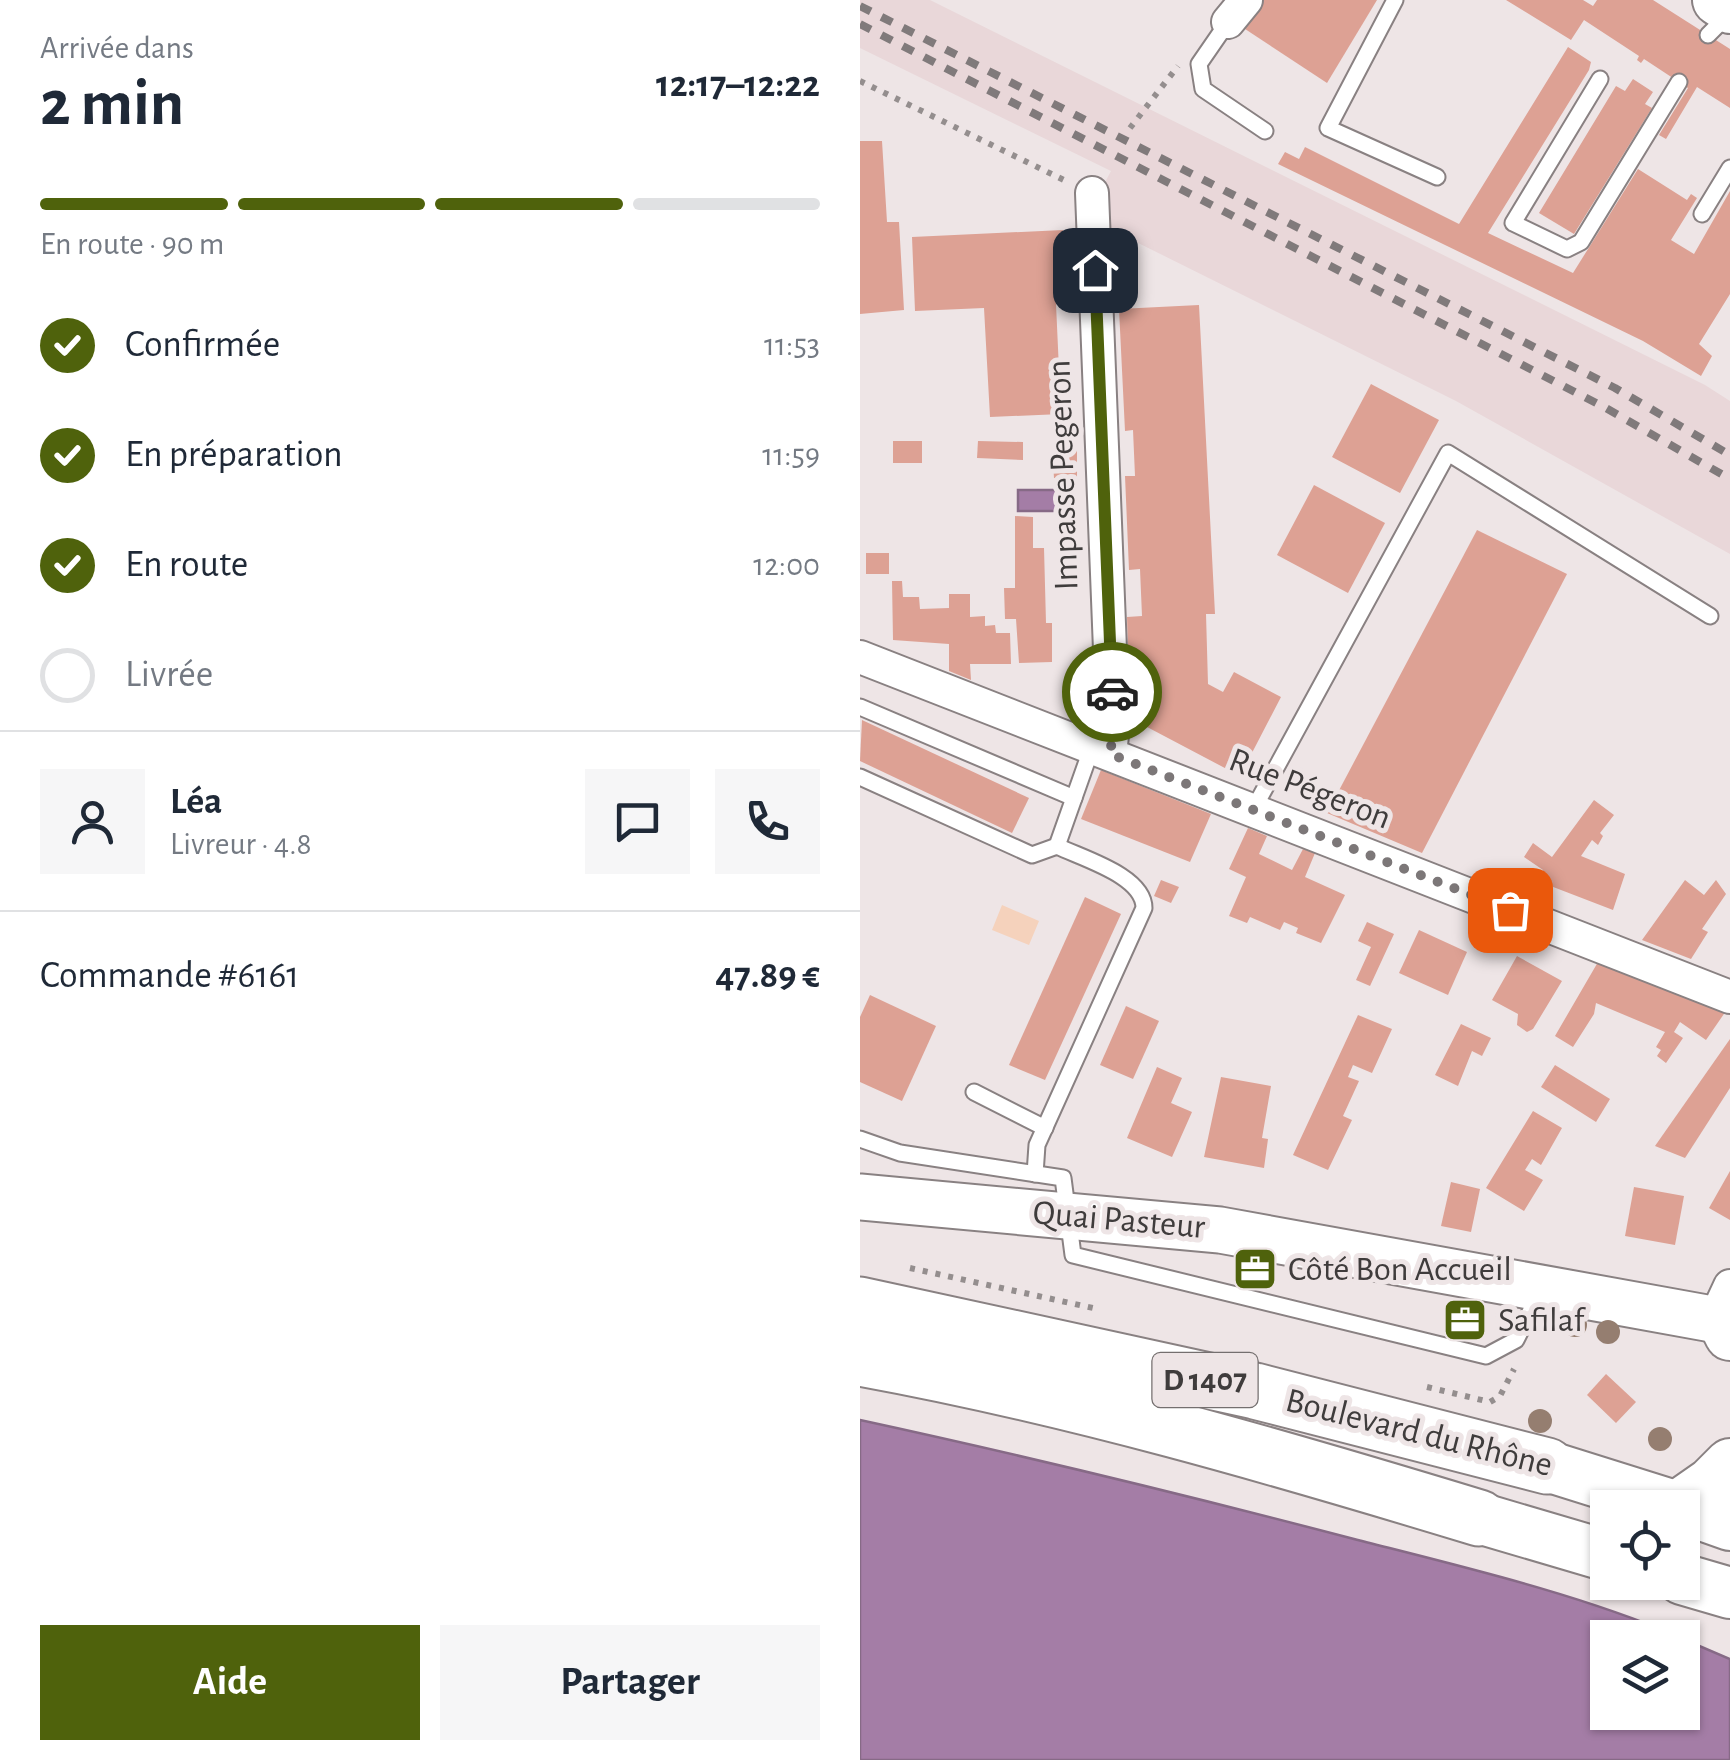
<!DOCTYPE html>
<html lang="fr">
<head>
<meta charset="utf-8">
<style>
  body { margin:0; font-family:"Alegreya Sans",sans-serif; background:#f6f6f7; color:#1f2937; height:100vh; display:flex; flex-direction:column; font-size:38px; white-space:nowrap }
  * { box-sizing:border-box; margin:0 }
  p { font-size:32px; color:#747a83 }
  .icon { flex:none; width:55px; height:55px; fill:none; stroke:currentColor; stroke-width:2; stroke-linecap:round; stroke-linejoin:round }
  .map { position:relative; flex:1; overflow:hidden }
  .drawer { display:flex; flex-direction:column; background:#fff; width:860px }
  .drawer>* { flex:none }
  .controls { position:absolute; left:730px; top:1490px; display:grid; gap:20px }
  .controls a { display:grid; place-items:center; width:110px; height:110px; border-radius:0px; background:#fff; box-shadow:0 2px 8px #0004; font-size:50px }
  .pin { position:absolute; display:grid; place-items:center; width:85px; height:85px; color:#fff; margin:-42px; border-radius:20px; box-shadow:0 5px 15px #0006 }
  .courier { position:absolute; display:grid; place-items:center; width:100px; height:100px; margin:-50px; border:8px solid #4f620c; border-radius:50%; background:#fff; color:#222; box-shadow:0 2px 12px #0007 }
  .headline em { font-style:normal; font-weight:600 }
  .headline div { display:flex; flex-direction:column-reverse }
  .headline { display:flex; align-items:center; justify-content:space-between; height:170px; padding:0 40px }
  h1 { font-size:65px; font-weight:600; line-height:75px }
  .bar { display:grid; grid-template-columns:repeat(4,1fr); gap:15px 10px; align-content:center; height:120px; padding:0 40px }
  .bar i { height:12px; border-radius:8px; background:#e0e1e3 }
  .bar .selected { background:#4f620c }
  .bar p { grid-column:span 4 }
  .line { display:flex; align-items:center; gap:25px; padding:0 40px; border-top:2px solid #e0e1e3 }
  .line div { flex:1 }
  .round { display:grid; place-items:center; flex:none; width:105px; height:105px; border-radius:0px; background:#f6f6f7 }
  ol { padding:0 40px; list-style:none }
  li { display:flex; align-items:center; gap:30px; height:110px }
  li p { margin-inline-start:auto }
  li .icon { padding:10px; border-radius:50%; background:#4f620c; color:#fff; stroke-width:4 }
  li:last-child { color:#747a83 }
  li i { width:55px; height:55px; border:5px solid #e0e1e3; border-radius:50% }
  .cta { display:flex; gap:20px; margin-top:auto; padding:20px 40px }
  .cta a { flex:1; height:115px; border-radius:0px; background:#4f620c; color:#fff; font-size:40px; font-weight:600; line-height:115px; text-align:center }
  .cta a+a { background:#f6f6f7; color:#1f2937 }
  main { display:flex; flex:1; min-height:0 }
  .map>svg:first-child { display:block }
  .built { fill:#e9d7d9 }
  .green { fill:#f5d2bc }
  .water { fill:#a47da6; stroke:#866a86; stroke-width:2.5 }
  .building { fill:#dda194 }
  .lines { fill:none; stroke-linecap:round; stroke-linejoin:round }
  .lane-casing { stroke:#898182; stroke-width:19 }
  .street-casing { stroke:#898182; stroke-width:36 }
  .secondary-casing { stroke:#898182; stroke-width:49 }
  .primary-casing { stroke:#898182; stroke-width:54 }
  .highway-casing { stroke:#898182; stroke-width:59 }
  .path { stroke:#948e8e; stroke-width:6; stroke-dasharray:5 8; stroke-linecap:butt }
  .lane { stroke:#fff; stroke-width:15 }
  .street { stroke:#fff; stroke-width:32 }
  .secondary { stroke:#fff; stroke-width:45 }
  .primary { stroke:#fff; stroke-width:50 }
  .highway { stroke:#fff; stroke-width:55 }
  .rail { stroke:#807a7b; stroke-width:8; stroke-dasharray:12 12; stroke-linecap:butt }
  .tree { fill:#957e70 }
  .done { stroke:#7c7778; stroke-width:10; stroke-dasharray:0 18 }
  .route { stroke:#4f620c; stroke-width:12 }
  .labels { text-anchor:middle; dominant-baseline:central; stroke-width:10; stroke-linejoin:round; paint-order:stroke }
  .shield { fill:#eee5e6; stroke:#746f6f; stroke-width:2.5 }
  .shield-label { font-size:32px; font-weight:bold; fill:#3f3c3c }
  .street-label { font-size:35px; fill:#3f3c3c; stroke:#eee5e6 }
  .poi-label { font-size:35px; fill:#3f3c3c; stroke:#eee5e6; text-anchor:start }
</style>
</head>
<body>
<main>
<section class="drawer">
<div class="headline"><div><h1>2 min</h1><p>Arrivée dans</p></div><em>12:17–12:22</em></div>
<div class="bar"><i class="selected"></i><i class="selected"></i><i class="selected"></i><i></i><p>En route · 90 m</p></div>
<ol>
<li><svg class="icon" aria-label="check" viewBox="0 0 24 24"><path d="M5 12l5 5 9-10"/></svg>Confirmée<p>11:53</p></li>
<li><svg class="icon" aria-label="check" viewBox="0 0 24 24"><path d="M5 12l5 5 9-10"/></svg>En préparation<p>11:59</p></li>
<li><svg class="icon" aria-label="check" viewBox="0 0 24 24"><path d="M5 12l5 5 9-10"/></svg>En route<p>12:00</p></li>
<li><i></i>Livrée</li>
</ol>
<div class="line" style="height:180px"><a class="round"><svg class="icon" aria-label="person" viewBox="0 0 24 24"><circle cx="12" cy="8" r="4"/><path d="M4 21q1-7 8-7t8 7"/></svg></a><div><b>Léa</b><p>Livreur · 4.8</p></div><a class="round"><svg class="icon" aria-label="chat" viewBox="0 0 24 24"><path d="M4 5h16v11H9l-5 4z"/></svg></a><a class="round"><svg class="icon" aria-label="phone" viewBox="0 0 24 24"><path d="M5 4h4l2 5-3 2q2 4 5 5l2-3 5 2v4C11 20 4 13 5 4z"/></svg></a></div>
<div class="line" style="height:130px"><div>Commande #6161</div><b>47.89 €</b></div>
<div class="cta"><a>Aide</a><a>Partager</a></div>
</section>
<div class="map">
<svg width="870" height="1760" viewBox="0 0 870 1760">
  <rect width="100%" height="100%" fill="#eee5e6"/>
  <path class="built" d="M0,0H70L845,385L870,401V554L596,401L238,223L241,190L251,171L0,48Z"/>
  <path class="green" d="M142,905L179,921L169,945L132,930Z"/>
  <g class="water">
    <rect x="158" y="490" width="47" height="21"/>
    <path d="M0,1420C166,1456 330,1496 494,1539C603,1567 716,1593 820,1637L748,1638V1712H822L823,1639L870,1659V1760H0Z"/>
  </g>
  <g class="building">
    <path d="M401,0H517L467,83L379,25Z"/>
    <path d="M646,0H723L733,6L737,0H793L870,49V108L837,87L806,139L799,135L828,88L784,59L781,63L777,60L779,56L724,20L711,40Z"/>
    <path d="M708,47L731,62L729,70L628,233L713,273L778,169L827,200L831,194L837,198L811,240L834,254L870,191V294L839,344L852,356L841,376L783,341L418,164L425,152L439,159L445,147L599,224Z"/>
    <path d="M773,79L793,92L785,104L792,108L714,234L679,213L756,86L765,91Z"/>
    <path d="M0,141H22L27,222H39L44,310L0,314Z"/>
    <path d="M203,230L207,303L196,304L201,414L130,417L124,308L55,311L52,237Z"/>
    <path d="M339,305L355,614H346L348,684L363,692L374,672L421,697L380,776L270,718L267,617L282,616L280,569L269,570L265,476H275L273,430L265,431L259,309Z"/>
    <path d="M511,384L579,420L540,493L472,457Z"/>
    <rect x="33" y="441" width="29" height="22"/>
    <path d="M118,441L163,442V460L117,458Z"/>
    <path d="M192,443L217,444V478H194Z"/>
    <path d="M454,485L525,523L488,593L417,555Z"/>
    <path d="M155,516L173,517V548H184L186,623H192V662L159,663L156,619H145L144,588H155Z"/>
    <path d="M617,530L707,574L562,853L467,813Z"/>
    <rect x="6" y="553" width="23" height="21"/>
    <path d="M32,581H42L43,597H59L60,609L89,608V594H110V617L125,616V626L135,625L136,633H150L151,664H110L111,680L89,671V644L33,640Z"/>
    <path d="M231,677H242L245,731L214,719L221,705H231Z"/>
    <path d="M2,720L169,798L152,833L0,761Z"/>
    <path d="M241,770L351,814L330,862L221,819Z"/>
    <path d="M734,800L754,815L740,833L743,836L738,845L732,840L721,856L765,874L753,910L675,880L683,870L664,857L673,843L692,857Z"/>
    <path d="M388,828L407,836L399,854L432,870L443,849L455,853L445,877L485,895L461,943L436,933L438,928L424,922L420,930L390,917L387,923L369,916L386,877L369,869Z"/>
    <path d="M301,880L319,887L311,903L294,896Z"/>
    <path d="M825,880L844,895L856,880L866,894L842,929L848,932L831,959L782,940Z"/>
    <path d="M225,897L261,914L185,1080L149,1065Z"/>
    <path d="M507,922L534,934L510,986L496,980L511,947L498,941Z"/>
    <path d="M559,930L607,952L588,995L539,973Z"/>
    <path d="M657,956L702,981L673,1029L667,1032L657,1025L658,1014L632,1000Z"/>
    <path d="M738,962L868,1008L846,1040L820,1022L814,1032L823,1038L806,1063L797,1056L801,1050L796,1047L805,1032L736,1003L734,1014L713,1047L695,1036Z"/>
    <path d="M10,995L76,1026L42,1101L0,1082V1017Z"/>
    <path d="M266,1006L299,1021L273,1079L240,1065Z"/>
    <path d="M498,1015L532,1029L512,1073L493,1065L488,1077L499,1081L483,1116L492,1120L468,1170L433,1155Z"/>
    <path d="M601,1024L631,1038L622,1056L612,1051L598,1086L575,1075Z"/>
    <path d="M870,1039V1088L825,1158L795,1146Z"/>
    <path d="M695,1065L750,1099L736,1122L681,1087Z"/>
    <path d="M297,1067L322,1078L311,1103L332,1112L312,1157L267,1138Z"/>
    <path d="M361,1077L411,1086L402,1138L408,1139L404,1168L344,1157Z"/>
    <path d="M673,1111L702,1128L681,1165L672,1159L665,1170L683,1180L664,1211L626,1188Z"/>
    <path d="M870,1171V1220L849,1208Z"/>
    <path d="M591,1182L620,1189L611,1232L581,1226Z"/>
    <path d="M774,1187L824,1196L815,1245L765,1236Z"/>
    <path d="M382,1260L409,1266L407,1278L379,1272Z"/>
    <path d="M592,1312L620,1317L617,1329L590,1323Z"/>
    <path d="M746,1374L776,1402L756,1423L727,1395Z"/>
  </g>
  <g class="lines">
    <defs>
      <g id="lane">
        <path d="M535,0L468,128L577,177"/>
        <path d="M368,22L339,64L343,89L405,131"/>
        <path d="M848,35L870,13"/>
        <path d="M740,79L653,223L707,249L721,242L819,82"/>
        <path d="M842,214L870,168"/>
        <path d="M0,707L214,798"/>
        <path d="M0,777L172,855L197,846C224,859 284,876 284,908L177,1145L175,1174"/>
        <path d="M393,810L588,453L850,616"/>
        <path d="M197,846L232,747"/>
        <path d="M114,1092L185,1128"/>
        <path d="M0,1139L40,1153L203,1178L213,1255L626,1356L656,1340L679,1294"/>
      </g>
      <g id="street">
        <path d="M368,22L386,0"/>
        <path d="M232,193L253,726L250,754"/>
        <path d="M0,657L870,997"/>
        <path d="M870,1286L863,1301V1321L870,1322"/>
      </g>
      <path id="secondary" d="M0,1197L360,1230L863,1321"/>
      <g id="primary">
        <path d="M858,0L870,8"/>
        <path d="M863,1321L870,1335"/>
        <path d="M687,1466L821,1508"/>
        <path d="M818,1506L851,1483L870,1464"/>
        <path d="M822,1508L870,1525"/>
        <path d="M619,1518L748,1556"/>
        <path d="M822,1579L870,1593"/>
      </g>
      <g id="highway">
        <path d="M0,1305L395,1391L687,1466"/>
        <path d="M0,1358C209,1396 415,1456 619,1518"/>
      </g>
    </defs>
    <use href="#lane" class="lane-casing"/>
    <use href="#street" class="street-casing"/>
    <use href="#secondary" class="secondary-casing"/>
    <use href="#primary" class="primary-casing"/>
    <use href="#highway" class="highway-casing"/>
    <g class="path">
      <path d="M0,81L206,181"/>
      <path d="M270,128L318,66"/>
      <path d="M50,1268L233,1308"/>
      <path d="M567,1387L630,1402L640,1396L654,1369"/>
    </g>
    <use href="#lane" class="lane"/>
    <use href="#street" class="street"/>
    <use href="#secondary" class="secondary"/>
    <use href="#primary" class="primary"/>
    <use href="#highway" class="highway"/>
    <g class="rail">
      <path d="M0,6L755,388L870,455"/>
      <path d="M0,24L744,407L870,479"/>
    </g>
  </g>
  <g class="tree">
    <circle cx="715" cy="1325" r="12"/>
    <circle cx="748" cy="1332" r="12"/>
    <circle cx="680" cy="1421" r="12"/>
    <circle cx="800" cy="1439" r="12"/>
  </g>
  <g class="lines">
    <path class="done" d="M252,692L254,726L250,754L650,910"/>
    <path class="route" d="M235,270L252,692"/>
  </g>
  <defs>
    <symbol id="office-square" viewBox="-11 -11 22 22"><rect x="-9" y="-9" width="18" height="18" rx="4" fill="#4f620c" stroke="#eee5e6"/><path d="M-6-3h4V-5.5h4V-3h4V5H-6ZM-1-4.5V-3h2v-1.5ZM-6 0V1H6V0Z" fill="#fff"/></symbol>
  </defs>
  <g fill-rule="evenodd">
    <use href="#office-square" x="370" y="1244" width="50" height="50"/>
    <use href="#office-square" x="580" y="1295" width="50" height="50"/>
  </g>
  <g class="labels">
    <rect class="shield" x="292.5" y="1353" width="105" height="54" rx="8"/>
    <g class="shield-label">
      <text x="345" y="1380">D 1407</text>
    </g>
    <g class="street-label">
      <text transform="translate(203 475) rotate(-92)">Impasse Pegeron</text>
      <text transform="translate(450 789) rotate(21)">Rue Pégeron</text>
      <text transform="translate(259 1220) rotate(5)">Quai Pasteur</text>
      <text transform="translate(559 1433) rotate(14)">Boulevard du Rhône</text>
    </g>
    <g class="poi-label">
      <text x="428" y="1269">Côté Bon Accueil</text>
      <text x="638" y="1320">Safilaf</text>
    </g>
  </g>
</svg>
<div class="controls">
<a><svg class="icon" aria-label="locate" viewBox="0 0 24 24"><circle cx="12" cy="12" r="6"/><path d="M12 2v4M12 18v4M2 12h4M18 12h4"/></svg></a>
<a><svg class="icon" aria-label="layers" viewBox="0 0 24 24"><path d="M12 4l9 5-9 5-9-5zM3 14l9 5 9-5"/></svg></a>
</div>
<div class="pin" style="left:650px;top:910px;background:#ea580c"><svg class="icon" aria-label="bag" viewBox="0 0 24 24"><path d="M5 8h14l-1 12H6zM9 8a3 3 0 0 1 6 0"/></svg></div>
<div class="pin" style="left:235px;top:270px;background:#1f2937"><svg class="icon" aria-label="home" viewBox="0 0 24 24"><path d="M3 11l9-7 9 7M6 9v11h12V9"/></svg></div>
<div class="courier" style="left:252px;top:692px"><svg class="icon" aria-label="car" viewBox="0 0 24 24"><path d="M5 17H2v-5l4-1 3-4h7l3 4 3 1v5h-3M9 17h6M6 11h13"/><circle cx="7" cy="17" r="2"/><circle cx="17" cy="17" r="2"/></svg></div>
</div>
</main>
</body>
</html>
